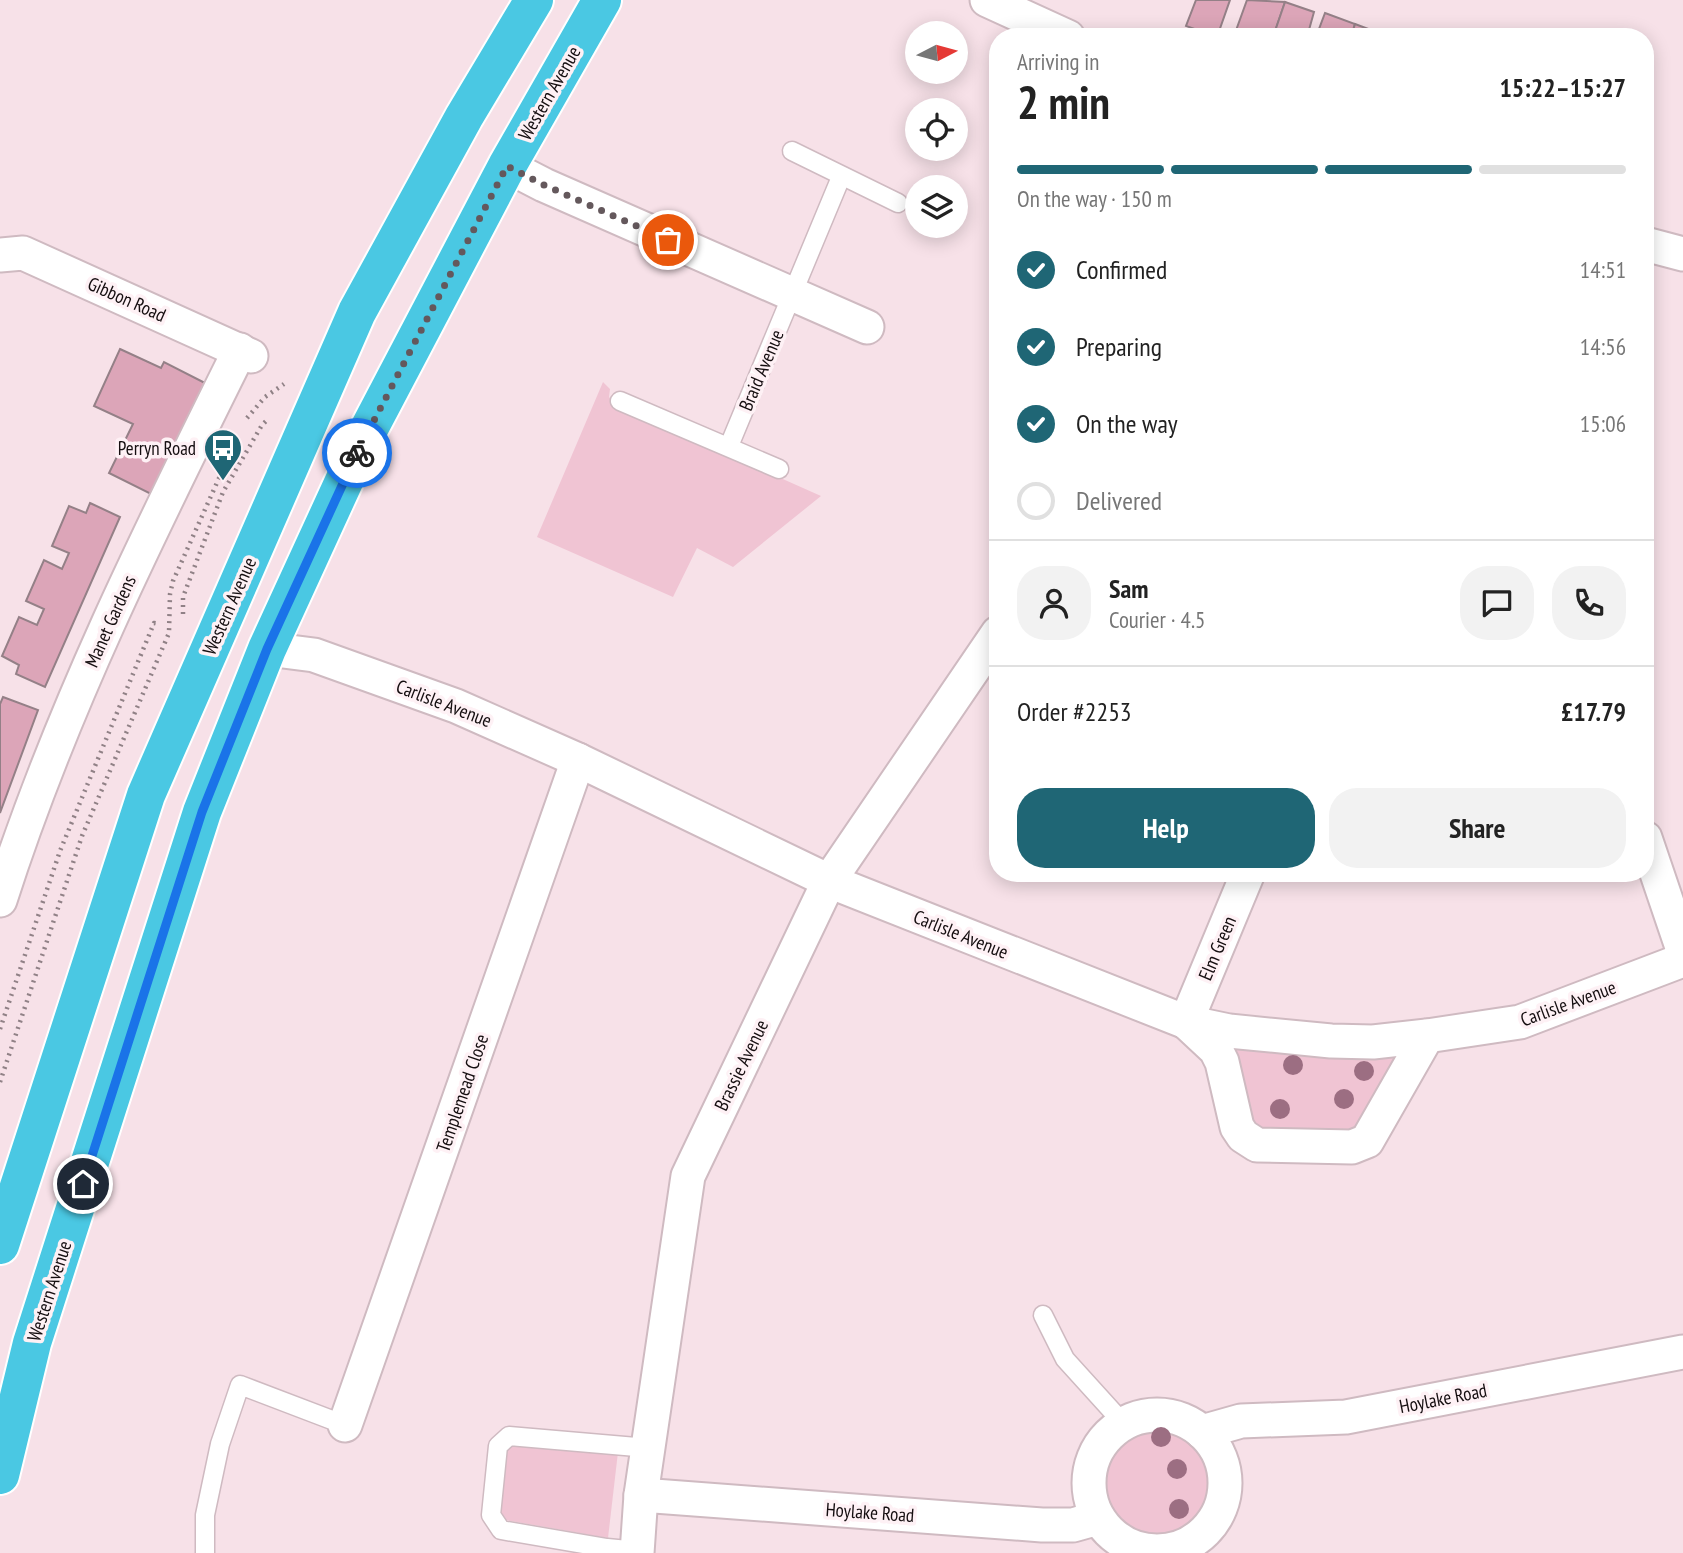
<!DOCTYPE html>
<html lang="en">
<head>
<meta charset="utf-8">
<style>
  body { margin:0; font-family:"PT Sans Narrow",sans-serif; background:#f2f2f2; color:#222; height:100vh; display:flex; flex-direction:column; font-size:26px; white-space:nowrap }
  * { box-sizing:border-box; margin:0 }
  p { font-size:23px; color:#767676 }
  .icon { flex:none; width:38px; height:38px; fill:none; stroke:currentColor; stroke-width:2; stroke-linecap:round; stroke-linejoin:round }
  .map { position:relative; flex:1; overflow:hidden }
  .sheet { position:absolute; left:989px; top:28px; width:665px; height:854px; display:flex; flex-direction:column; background:#fff; border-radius:28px; box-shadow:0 4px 18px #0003 }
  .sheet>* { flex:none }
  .needle { width:46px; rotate:84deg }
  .controls { position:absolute; left:905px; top:21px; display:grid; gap:14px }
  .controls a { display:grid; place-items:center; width:63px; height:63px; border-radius:50%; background:#fff; box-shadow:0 4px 18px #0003; font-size:35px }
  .pin { position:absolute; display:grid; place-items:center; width:60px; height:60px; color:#fff; margin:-30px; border:4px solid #fff; border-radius:50%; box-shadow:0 2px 7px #0007 }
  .courier { position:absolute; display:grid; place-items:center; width:70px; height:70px; margin:-35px; border:5px solid #1a73e8; border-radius:50%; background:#fff; color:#222; box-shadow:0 2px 9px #0007 }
  .headline em { font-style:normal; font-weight:700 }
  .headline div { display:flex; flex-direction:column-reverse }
  .headline { display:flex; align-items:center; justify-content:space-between; height:119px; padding:0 28px }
  h1 { font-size:46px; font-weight:700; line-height:52px }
  .bar { display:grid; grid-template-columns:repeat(4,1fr); gap:10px 7px; align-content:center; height:84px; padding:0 28px }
  .bar i { height:9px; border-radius:5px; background:#e0e0e0 }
  .bar .current { background:#1f6675 }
  .bar p { grid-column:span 4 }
  .line { display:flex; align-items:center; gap:18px; padding:0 28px; border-top:2px solid #e0e0e0 }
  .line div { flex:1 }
  .round { display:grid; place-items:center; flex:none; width:74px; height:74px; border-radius:28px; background:#f2f2f2 }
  ol { padding:0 28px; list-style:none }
  li { display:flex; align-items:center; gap:21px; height:77px }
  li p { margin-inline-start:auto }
  li .icon { padding:7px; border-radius:50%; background:#1f6675; color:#fff; stroke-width:4 }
  li:last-child { color:#767676 }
  li i { width:38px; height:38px; border:4px solid #e0e0e0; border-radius:50% }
  .cta { display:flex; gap:14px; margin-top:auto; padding:14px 28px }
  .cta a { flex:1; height:80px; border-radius:28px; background:#1f6675; color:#fff; font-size:28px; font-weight:700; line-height:80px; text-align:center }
  .cta a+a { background:#f2f2f2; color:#222 }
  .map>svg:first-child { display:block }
  .green { fill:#f0c4d3 }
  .building { fill:#dca5b8; stroke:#948087; stroke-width:2 }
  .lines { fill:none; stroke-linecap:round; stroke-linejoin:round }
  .lane-casing { stroke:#cfbac1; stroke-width:21 }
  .street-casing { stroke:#cfbac1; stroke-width:37 }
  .highway-casing { stroke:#fff; stroke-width:42 }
  .path { stroke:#908186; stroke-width:4.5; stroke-dasharray:2 5; stroke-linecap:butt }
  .lane { stroke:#fff; stroke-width:18 }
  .street { stroke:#fff; stroke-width:33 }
  .highway { stroke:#4ac8e3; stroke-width:38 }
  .tree { fill:#9c6e82 }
  .done { stroke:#64585c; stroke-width:7; stroke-dasharray:0 12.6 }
  .route { stroke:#1a73e8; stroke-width:9 }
  .labels { text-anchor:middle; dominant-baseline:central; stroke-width:7; stroke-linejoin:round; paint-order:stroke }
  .street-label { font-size:19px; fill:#150e10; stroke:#fef1f5 }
  .poi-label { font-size:19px; fill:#150e10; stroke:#fef1f5; text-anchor:end }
</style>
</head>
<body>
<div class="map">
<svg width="1683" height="1553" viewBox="0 0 1683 1553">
  <rect width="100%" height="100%" fill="#f7e1e8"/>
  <g class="green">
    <path d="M603,382L610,389L609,397L616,405L821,496L733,567L697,548L673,597L537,537Z"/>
    <path d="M1242,1047L1406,1051L1357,1134L1250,1130L1231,1055L1236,1049Z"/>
    <circle cx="1157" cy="1482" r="53"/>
    <path d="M513,1443L618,1452L608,1538L500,1519L496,1511L505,1449Z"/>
  </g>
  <g class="building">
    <path d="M1196,0H1230L1217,37L1186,26Z"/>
    <path d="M1247,0L1285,2L1273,37L1234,36Z"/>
    <path d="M1285,2L1314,12L1307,37H1273Z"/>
    <path d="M1325,13L1355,24L1351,37H1316Z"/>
    <path d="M1355,24L1387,36V37H1351Z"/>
    <path d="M120,349L161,368L164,362L205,383L151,494L109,473L133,424L94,406Z"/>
    <path d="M90,503L120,517L45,687L16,674L19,665L2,656L19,617L37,625L44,609L26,601L44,560L62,569L69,553L52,546L69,506L86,513Z"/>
    <path d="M3,697L38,710L0,813V704Z"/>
  </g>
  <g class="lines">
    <defs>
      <g id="lane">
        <path d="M792,151L898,203"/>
        <path d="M620,401L779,469"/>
        <path d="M729,446L841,177"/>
        <path d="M1043,1315L1065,1359L1123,1423"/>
        <path d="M638,1551L607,1548L501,1530L491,1515L498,1446L509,1436L648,1448"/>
        <path d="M205,1553V1515L220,1444L240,1385L345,1425"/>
      </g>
      <g id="street">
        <path d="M987,0L1068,37"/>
        <path d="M507,166L544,185L867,327"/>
        <path d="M1645,244L1683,254"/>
        <path d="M0,255L23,253L251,356"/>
        <path d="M267,649L314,655L456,706L578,760L829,881L1186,1022L1229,1031L1331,1041L1373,1042L1427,1036L1520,1022L1683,960"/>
        <path d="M1645,838L1683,950"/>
        <path d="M1248,873L1186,1022L1216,1050L1222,1062L1237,1127L1243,1136L1257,1145L1352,1147L1367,1141L1427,1036"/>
        <path d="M0,900C61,709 151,529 240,350"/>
        <circle cx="1157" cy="1483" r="68"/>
        <path d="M345,1425L578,760"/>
        <path d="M1202,1432L1241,1421L1346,1417L1683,1352"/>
        <path d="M641,1495L1042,1525H1073L1098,1518"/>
        <path d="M637,1553L641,1495L688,1176L829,881L998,633"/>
      </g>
      <g id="highway">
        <path d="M0,1245L146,795L357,312L464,117L534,0"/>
        <path d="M0,1475L32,1343L202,812L267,649L362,442L507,166L602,0"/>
      </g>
    </defs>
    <use href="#lane" class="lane-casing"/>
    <use href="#street" class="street-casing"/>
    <use href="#highway" class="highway-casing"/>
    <g class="path">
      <path d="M247,418L265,397L284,384"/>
      <path d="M183,614V597L223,492L262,425L268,419"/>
      <path d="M0,1029L60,851L154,623L160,624"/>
      <path d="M0,1082L82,836L169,633L170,594L173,581L224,467"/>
    </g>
    <use href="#lane" class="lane"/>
    <use href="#street" class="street"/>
    <use href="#highway" class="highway"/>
  </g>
  <g class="tree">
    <circle cx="1293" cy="1065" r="10"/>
    <circle cx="1364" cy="1071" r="10"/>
    <circle cx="1344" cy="1099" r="10"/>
    <circle cx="1280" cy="1109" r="10"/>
    <circle cx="1161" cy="1437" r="10"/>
    <circle cx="1177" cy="1469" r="10"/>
    <circle cx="1179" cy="1509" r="10"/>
  </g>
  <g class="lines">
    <path class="done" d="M357,453L507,166L544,185L668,240"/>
    <path class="route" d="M83,1184L202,812L267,649L357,453"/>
  </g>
  <defs>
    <symbol id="bus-pin" viewBox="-11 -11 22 30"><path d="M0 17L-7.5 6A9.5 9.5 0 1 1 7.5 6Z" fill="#1f6675" stroke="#fef1f5"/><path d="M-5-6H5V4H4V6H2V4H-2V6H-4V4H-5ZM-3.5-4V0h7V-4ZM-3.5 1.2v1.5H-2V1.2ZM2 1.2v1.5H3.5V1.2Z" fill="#fff"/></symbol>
  </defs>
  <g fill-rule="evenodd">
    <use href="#bus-pin" x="201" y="426" width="44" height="60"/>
  </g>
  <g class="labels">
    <g class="street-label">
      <text transform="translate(549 93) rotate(-60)">Western Avenue</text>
      <text transform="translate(127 299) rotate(24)">Gibbon Road</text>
      <text transform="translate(761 370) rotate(-67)">Braid Avenue</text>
      <text transform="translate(229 606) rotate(-66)">Western Avenue</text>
      <text transform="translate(110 621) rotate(-66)">Manet Gardens</text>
      <text transform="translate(444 703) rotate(21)">Carlisle Avenue</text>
      <text transform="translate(961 934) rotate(22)">Carlisle Avenue</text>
      <text transform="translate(1217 948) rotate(-67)">Elm Green</text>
      <text transform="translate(1568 1003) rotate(-20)">Carlisle Avenue</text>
      <text transform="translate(741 1065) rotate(-64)">Brassie Avenue</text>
      <text transform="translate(462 1093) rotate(-71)">Templemead Close</text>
      <text transform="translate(49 1291) rotate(-72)">Western Avenue</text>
      <text transform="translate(1443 1398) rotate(-11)">Hoylake Road</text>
      <text transform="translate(870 1512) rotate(4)">Hoylake Road</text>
    </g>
    <g class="poi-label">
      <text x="196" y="448">Perryn Road</text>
    </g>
  </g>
</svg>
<div class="controls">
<a><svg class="needle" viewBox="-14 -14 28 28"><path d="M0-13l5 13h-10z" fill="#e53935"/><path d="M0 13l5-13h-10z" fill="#767676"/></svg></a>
<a><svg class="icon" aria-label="locate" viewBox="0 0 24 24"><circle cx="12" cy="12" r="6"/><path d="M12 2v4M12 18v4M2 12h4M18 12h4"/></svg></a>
<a><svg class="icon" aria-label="layers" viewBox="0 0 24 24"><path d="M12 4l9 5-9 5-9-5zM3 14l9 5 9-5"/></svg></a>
</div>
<div class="pin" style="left:668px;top:240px;background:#ea580c"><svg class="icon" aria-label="bag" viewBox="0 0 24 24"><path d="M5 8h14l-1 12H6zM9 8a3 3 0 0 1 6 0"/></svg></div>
<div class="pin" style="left:83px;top:1184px;background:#1f2937"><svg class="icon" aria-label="home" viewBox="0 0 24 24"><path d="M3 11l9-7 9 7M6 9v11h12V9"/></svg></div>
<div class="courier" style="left:357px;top:453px"><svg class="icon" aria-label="bike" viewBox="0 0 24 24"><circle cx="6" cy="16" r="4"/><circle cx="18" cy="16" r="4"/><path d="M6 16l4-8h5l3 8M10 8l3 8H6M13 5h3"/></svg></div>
<section class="sheet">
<div class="headline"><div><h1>2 min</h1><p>Arriving in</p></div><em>15:22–15:27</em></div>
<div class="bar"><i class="current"></i><i class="current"></i><i class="current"></i><i></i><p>On the way · 150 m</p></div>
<ol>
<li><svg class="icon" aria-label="check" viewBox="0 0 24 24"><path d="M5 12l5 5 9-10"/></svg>Confirmed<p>14:51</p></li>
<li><svg class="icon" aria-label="check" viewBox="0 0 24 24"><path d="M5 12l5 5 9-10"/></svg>Preparing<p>14:56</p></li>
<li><svg class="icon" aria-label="check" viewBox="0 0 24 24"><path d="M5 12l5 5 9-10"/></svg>On the way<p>15:06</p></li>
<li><i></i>Delivered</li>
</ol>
<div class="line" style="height:126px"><a class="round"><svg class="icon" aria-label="person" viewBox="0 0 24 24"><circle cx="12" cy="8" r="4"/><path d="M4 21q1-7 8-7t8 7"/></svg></a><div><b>Sam</b><p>Courier · 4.5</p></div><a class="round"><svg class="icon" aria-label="chat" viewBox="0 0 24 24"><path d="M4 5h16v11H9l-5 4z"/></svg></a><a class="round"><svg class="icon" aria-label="phone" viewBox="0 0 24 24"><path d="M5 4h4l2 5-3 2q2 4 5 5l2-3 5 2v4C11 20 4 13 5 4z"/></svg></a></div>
<div class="line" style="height:91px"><div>Order #2253</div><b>£17.79</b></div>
<div class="cta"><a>Help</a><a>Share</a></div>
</section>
</div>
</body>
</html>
